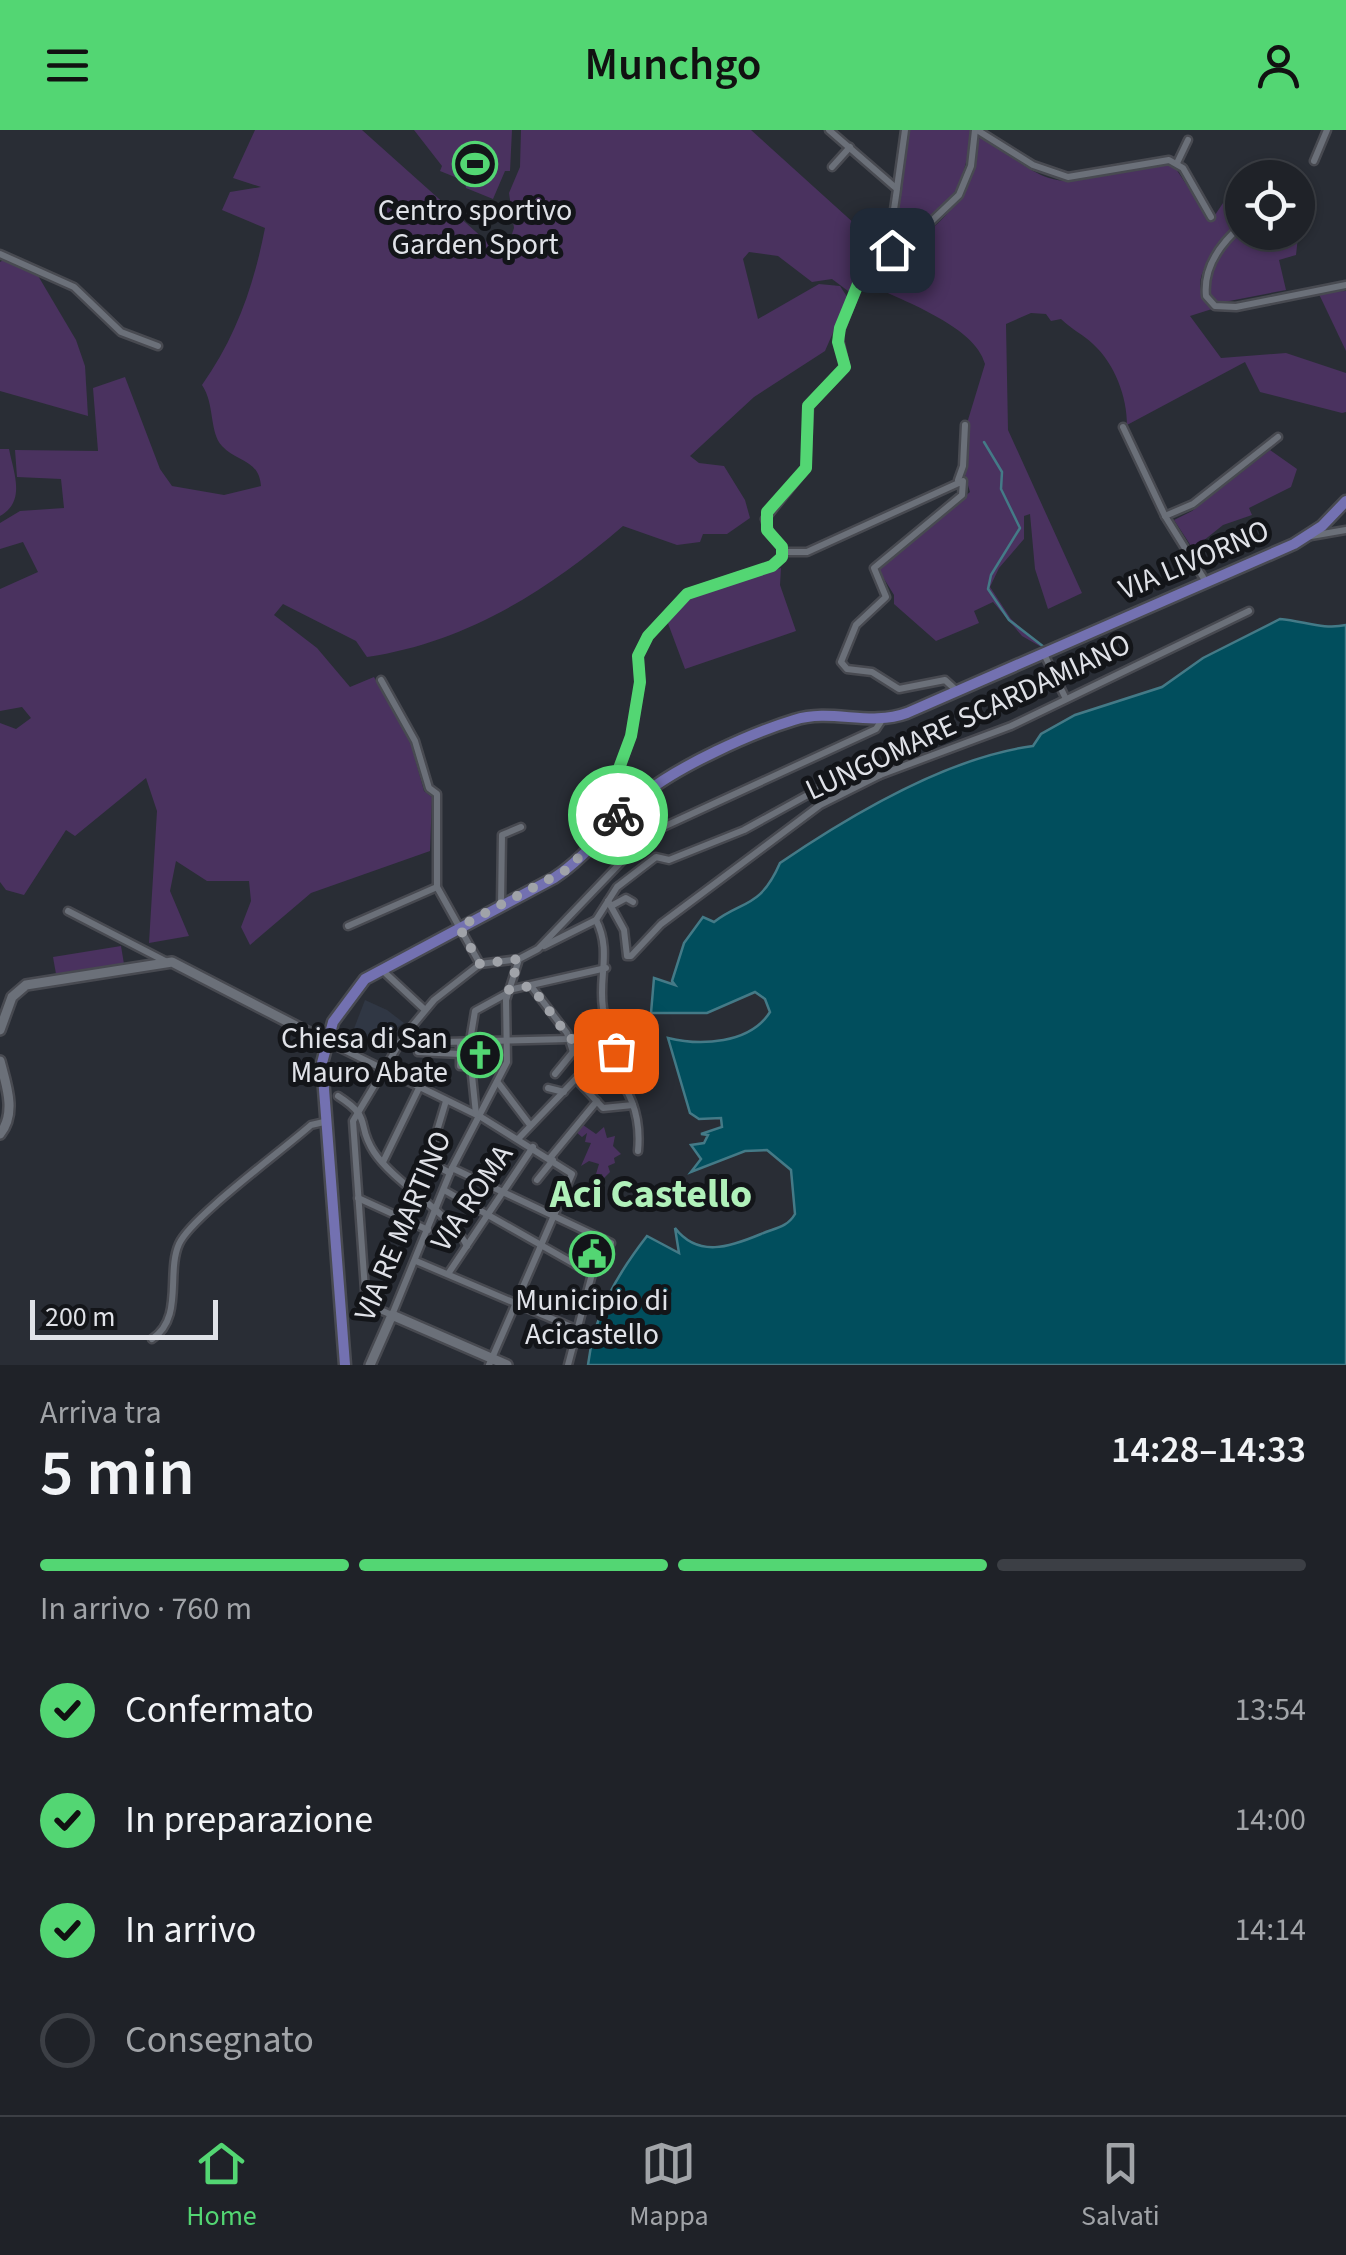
<!DOCTYPE html>
<html lang="it">
<head>
<meta charset="utf-8">
<style>
  body { margin:0; font-family:"Source Sans 3",sans-serif; background:#272a30; color:#f1f3f6; height:100vh; display:flex; flex-direction:column; font-size:38px; white-space:nowrap }
  * { box-sizing:border-box; margin:0 }
  p { font-size:32px; color:#a1a4a8 }
  .icon { flex:none; width:55px; height:55px; fill:none; stroke:currentColor; stroke-width:2; stroke-linecap:round; stroke-linejoin:round }
  .map { position:relative; height:1235px; overflow:hidden }
  .drawer { display:flex; flex-direction:column; background:#1f2228; flex:1 }
  .drawer>* { flex:none }
  .buttons { position:absolute; left:1225px; top:30px; display:grid; gap:20px }
  .buttons a { display:grid; place-items:center; width:90px; height:90px; border-radius:50%; background:#1f2228; box-shadow:0 2px 8px #0004,0 0 0 2px #3c3f45; font-size:50px }
  .scale { position:absolute; left:30px; bottom:25px; width:188px; box-sizing:border-box; padding-left:10px; border:5px solid #e0e2e8; border-top:0; font-size:28px; line-height:35px; white-space:nowrap; color:#e0e2e8; -webkit-text-stroke:8px #131519; paint-order:stroke }
  .pin { position:absolute; display:grid; place-items:center; width:85px; height:85px; color:#fff; margin:-42px; border-radius:20px; box-shadow:0 5px 15px #0006 }
  .courier { position:absolute; display:grid; place-items:center; width:100px; height:100px; margin:-50px; border:8px solid #53d673; border-radius:50%; background:#fff; color:#222; box-shadow:0 2px 12px #0007 }
  .headline em { font-style:normal; font-weight:600 }
  .headline div { display:flex; flex-direction:column-reverse }
  .headline { display:flex; align-items:center; justify-content:space-between; height:170px; padding:0 40px }
  h1 { font-size:65px; font-weight:600; line-height:75px }
  .bar { display:grid; grid-template-columns:repeat(4,1fr); gap:15px 10px; align-content:center; height:120px; padding:0 40px }
  .bar i { height:12px; border-radius:8px; background:#3c3f45 }
  .bar .selected { background:#53d673 }
  .bar p { grid-column:span 4 }
  ol { padding:0 40px; list-style:none }
  li { display:flex; align-items:center; gap:30px; height:110px }
  li p { margin-inline-start:auto }
  li .icon { padding:10px; border-radius:50%; background:#53d673; color:#111; stroke-width:4 }
  li:last-child { color:#a1a4a8 }
  li i { width:55px; height:55px; border:5px solid #3c3f45; border-radius:50% }
  header { display:flex; justify-content:space-between; align-items:center; height:130px; padding:0 40px; background:#53d673; color:#111; font-size:45px; font-weight:600 }
  .tab-bar { display:flex; justify-content:space-around; align-items:center; height:140px; border-top:2px solid #3c3f45; background:#1f2228; font-size:28px; color:#a1a4a8 }
  .tab-bar a { display:grid; justify-items:center; gap:5px }
  .tab-bar .selected { color:#53d673 }
  .map>svg:first-child { display:block }
  .built { fill:#303744 }
  .green { fill:#4a325f }
  .water { fill:#014e5d; stroke:#447a87; stroke-width:2.5 }
  .lines { fill:none; stroke-linecap:round; stroke-linejoin:round }
  .stream { stroke:#447a87; stroke-width:2.5 }
  .minor-casing { stroke:#484a51; stroke-width:11 }
  .secondary-casing { stroke:#484a51; stroke-width:14 }
  .primary-casing { stroke:#484a51; stroke-width:15 }
  .minor { stroke:#6b7079; stroke-width:6 }
  .secondary { stroke:#6b7079; stroke-width:9 }
  .primary { stroke:#7371b1; stroke-width:10 }
  .done { stroke:#a0a3a9; stroke-width:10; stroke-dasharray:0 18 }
  .route { stroke:#53d673; stroke-width:12 }
  .labels { text-anchor:middle; dominant-baseline:central; stroke-width:10; stroke-linejoin:round; paint-order:stroke }
  .poi-label { font-size:30px; fill:#e0e2e8; stroke:#131519 }
  .street-label { font-size:30px; fill:#e0e2e8; stroke:#131519 }
  .district-label { font-size:40px; font-weight:bold; fill:#b0f1ba; stroke:#131519 }
</style>
</head>
<body>
<header><svg class="icon" aria-label="menu" viewBox="0 0 24 24"><path d="M4 6h16M4 12h16M4 18h16"/></svg>Munchgo<svg class="icon" aria-label="person" viewBox="0 0 24 24"><circle cx="12" cy="8" r="4"/><path d="M4 21q1-7 8-7t8 7"/></svg></header>
<div class="map">
<svg width="1346" height="1235" viewBox="0 0 1346 1235">
  <rect width="100%" height="100%" fill="#292d35"/>
  <path class="built" d="M365,870L387,880L404,893L383,907L350,909Z"/>
  <g class="green">
    <path d="M255,0H362L504,127L514,98L509,63L520,37L521,0H751L877,114L856,140L852,164L832,149L812,152L778,126L749,122L743,129L758,189L819,154L840,156L848,168L825,221L754,267L690,326L699,333L724,336L745,370L750,388L727,404H703L700,412L677,415L623,396C547,461 467,512 367,527L356,511L283,474L274,485L317,518L350,557L374,547L411,614L424,661L432,667L430,721L311,763L250,815L241,797L251,771L249,751H207L176,731L170,761L189,806L149,813L157,681L146,648L75,706L66,700L24,765L6,760L0,752V593L16,599L31,588L22,577L0,581V459L38,442L23,412L0,419V393L20,381L64,378L61,349L17,347L15,320L98,321L93,258L125,247L160,339L172,356L224,365L261,356C259,329 236,332 222,316C209,302 215,274 202,255C236,207 254,155 265,98L222,80L230,62L261,57L233,48Z"/>
    <path d="M414,0H512L510,41H505L493,69L466,58L465,51L440,41L442,36Z"/>
    <path d="M907,0H971C967,56 945,92 892,114Z"/>
    <path d="M982,7C1004,20 1025,40 1049,48C1091,61 1134,24 1174,36L1211,91L1223,73L1230,83L1242,84C1233,112 1176,143 1212,179L1190,186L1221,228L1286,223L1346,243V282L1342,283L1260,262L1245,232L1127,295C1127,267 1115,234 1093,214C1084,205 1071,199 1061,189L1051,191L1046,184L1031,183L1006,194L1008,300L1082,463L1048,479L1035,439L1030,384L1024,386V409L999,438L990,457L1011,489L1043,518L1022,506L993,472L974,481L979,493L936,511L894,474V465L878,439L970,362L965,345L968,290L985,234C975,195 899,170 865,152C873,129 892,125 912,113C952,88 973,56 977,10Z"/>
    <path d="M1242,100L1277,104L1282,114L1298,107L1296,125L1279,130L1286,160L1219,173L1209,163C1209,136 1223,117 1242,100Z"/>
    <path d="M7,128L37,144L76,210L85,236L88,286L0,261V132Z"/>
    <path d="M1346,161V221L1318,162Z"/>
    <path d="M0,319H9C14,344 26,371 0,386Z"/>
    <path d="M1270,320L1297,339L1291,357L1249,378L1252,385L1223,395L1193,419L1174,390L1192,381Z"/>
    <path d="M781,438L780,455L796,501L685,539L666,488L699,462Z"/>
    <path d="M121,816L124,834L56,844L53,827Z"/>
    <path d="M583,995L596,1004L604,997L607,1008L615,1006L613,1016L621,1024L614,1028L615,1033L608,1036L610,1042L603,1049L602,1044H596L599,1034L589,1031L581,1036L591,1013L585,1012L587,1003L582,1007L576,1002Z"/>
  </g>
  <path class="water" d="M1280,489C1304,491 1323,500 1346,495V1235H588C594,1184 616,1146 647,1106L679,1123L675,1098C698,1128 730,1117 761,1104C774,1098 787,1098 795,1084L791,1040L767,1020L745,1021L691,1042L701,1029L691,1015L704,1013L708,1005L701,1004L722,997L721,988L699,989L690,983L668,908C700,916 750,914 770,882L765,869L755,862L707,883H651L654,848L675,855L672,851L684,813L703,787L714,792C742,770 760,779 780,733C849,686 949,627 1033,616L1041,604L1075,585L1162,557L1203,528Z"/>
  <g class="lines">
    <g class="stream">
      <path d="M984,312L1002,342L1001,359L1020,398L991,445L988,459L1009,490L1044,517"/>
      <path d="M1049,527L1053,535"/>
      <path d="M1058,545L1067,564"/>
    </g>
    <defs>
      <g id="minor">
        <path d="M829,0L897,59L892,93L880,124"/>
        <path d="M977,0L1033,35L1068,47L1169,30L1183,38L1211,87"/>
        <path d="M1314,31L1327,0"/>
        <path d="M1177,33L1188,10"/>
        <path d="M832,37L850,17"/>
        <path d="M1298,49V48"/>
        <path d="M897,58L905,0"/>
        <path d="M1242,95C1221,113 1203,136 1206,166L1215,176L1236,177L1346,155"/>
        <path d="M0,124L74,157L121,202L158,216"/>
        <path d="M1123,297L1165,386L1206,452"/>
        <path d="M958,350L963,336L965,295"/>
        <path d="M1165,386L1193,374L1278,307"/>
        <path d="M1311,406L1346,400"/>
        <path d="M783,422H807L963,351L962,365L874,438L886,467L856,495L841,532L847,539L872,542L899,559L945,550L957,561"/>
        <path d="M1044,524L1066,569"/>
        <path d="M381,550L415,611L429,658L437,664V757L480,834"/>
        <path d="M620,687L609,668L631,606L640,553L638,526L648,506L687,464L772,436L782,427V417L770,404L765,389L806,338L809,276L845,237L838,205L865,137L918,104L959,65L971,36L975,0"/>
        <path d="M626,691L648,704"/>
        <path d="M608,771L624,800L627,826H631L661,794L820,675L880,645L1011,596L1249,481"/>
        <path d="M501,775L502,705L521,697"/>
        <path d="M613,775L626,768L633,772"/>
        <path d="M68,781L165,831"/>
        <path d="M596,790C612,821 598,847 603,878C607,899 621,918 612,940C633,963 641,990 638,1021"/>
        <path d="M348,796L437,757"/>
        <path d="M544,816L596,790L617,757L656,727L669,730L744,700L871,630L880,645"/>
        <path d="M519,829L506,870L507,932L452,1038L392,1185L366,1174L353,991L404,906L434,870L480,834L519,829L538,819L648,704L876,599L882,590"/>
        <path d="M381,839L424,879"/>
        <path d="M531,856L567,903L573,922L612,940"/>
        <path d="M509,860L606,838"/>
        <path d="M326,911L481,987L572,1044L489,1235"/>
        <path d="M470,911L475,881L506,864"/>
        <path d="M460,912V936H471L476,984"/>
        <path d="M399,913L612,908"/>
        <path d="M421,913L418,922L460,924"/>
        <path d="M555,944L573,922"/>
        <path d="M576,949L603,978L633,975"/>
        <path d="M499,954L530,995"/>
        <path d="M548,958L564,962"/>
        <path d="M338,966C374,989 355,993 374,1022C395,1054 452,1084 467,1116"/>
        <path d="M519,1008L591,933"/>
        <path d="M550,1028L597,971"/>
        <path d="M428,1031L450,1043"/>
        <path d="M383,1032L419,958"/>
        <path d="M452,1038L611,1113L592,1144L568,1235"/>
        <path d="M418,1044L428,1031L446,971"/>
        <path d="M537,1050L553,1030"/>
        <path d="M444,1060L592,1144"/>
        <path d="M358,1068L428,1100"/>
        <path d="M416,1131L576,1199"/>
        <path d="M448,1144L533,1017"/>
        <path d="M152,1209C184,1188 166,1143 179,1114C190,1088 283,1020 311,995L324,992"/>
      </g>
      <g id="secondary">
        <path d="M0,900L12,867L26,855L172,832L325,911"/>
        <path d="M0,931C6,954 17,983 0,1004"/>
        <path d="M370,1235L392,1185L507,1235"/>
      </g>
      <path id="primary" d="M345,1235L322,933L333,892L365,849L554,748C589,725 612,690 644,664C679,636 751,603 794,590C832,578 869,597 907,583L1294,414L1322,396L1346,371"/>
    </defs>
    <use href="#minor" class="minor-casing"/>
    <use href="#secondary" class="secondary-casing"/>
    <use href="#primary" class="primary-casing"/>
    <use href="#minor" class="minor"/>
    <use href="#secondary" class="secondary"/>
    <use href="#primary" class="primary"/>
  </g>
  <g class="lines">
    <path class="done" d="M616,921L612,908L570,909L531,856L509,860L519,829L480,834L459,797L568,739L618,685"/>
    <path class="route" d="M618,685L608,668L631,606L640,552L638,526L648,506L687,464L772,436L782,427V417L767,400V382L806,338L808,276L845,237L838,212L840,198L865,137L892,120"/>
  </g>
  <defs>
    <symbol id="stadium-ring" viewBox="-11 -11 22 22"><circle r="9.5" fill="#131519" stroke="#53d673" stroke-width="1.5"/><path d="M0-5a6.5 5 0 1 0 0 10a6.5 5 0 1 0 0-10ZM-3.5-1.8h7v3.6h-7Z" fill="#53d673"/></symbol>
    <symbol id="church-ring" viewBox="-11 -11 22 22"><circle r="9.5" fill="#131519" stroke="#53d673" stroke-width="1.5"/><path d="M-1.2-6h2.4v3.5h3.3v2.4h-3.3V6h-2.4V-.1h-3.3v-2.4h3.3Z" fill="#53d673"/></symbol>
    <symbol id="civic-ring" viewBox="-11 -11 22 22"><circle r="9.5" fill="#131519" stroke="#53d673" stroke-width="1.5"/><path d="M-.6-6.5H3V-4.5H.6V-3L4-1V1h2V6H-6V1h2V-1L-.6-3ZM-1.2 2.5V6h2.4V2.5Z" fill="#53d673"/></symbol>
  </defs>
  <g fill-rule="evenodd">
    <use href="#stadium-ring" x="450" y="9" width="50" height="50"/>
    <use href="#church-ring" x="455" y="900" width="50" height="50"/>
    <use href="#civic-ring" x="567" y="1099" width="50" height="50"/>
  </g>
  <g class="labels">
    <g class="poi-label">
      <text x="475" y="80">Centro sportivo<tspan x="475" dy="34">Garden Sport</tspan></text>
      <text x="448" y="908" text-anchor="end">Chiesa di San<tspan x="448" dy="34">Mauro Abate</tspan></text>
      <text x="592" y="1170">Municipio di<tspan x="592" dy="34">Acicastello</tspan></text>
    </g>
    <g class="street-label">
      <text transform="translate(1194 430) rotate(-23)">VIA LIVORNO</text>
      <text transform="translate(968 587) rotate(-25)">LUNGOMARE SCARDAMIANO</text>
      <text transform="translate(472 1068) rotate(-56)">VIA ROMA</text>
      <text transform="translate(403 1096) rotate(-67)">VIA RE MARTINO</text>
    </g>
    <g class="district-label">
      <text x="651" y="1064">Aci Castello</text>
    </g>
  </g>
</svg>
<div class="buttons">
<a><svg class="icon" aria-label="locate" viewBox="0 0 24 24"><circle cx="12" cy="12" r="6"/><path d="M12 2v4M12 18v4M2 12h4M18 12h4"/></svg></a>
</div>
<div class="scale">200 m</div>
<div class="pin" style="left:616px;top:921px;background:#ea580c"><svg class="icon" aria-label="bag" viewBox="0 0 24 24"><path d="M5 8h14l-1 12H6zM9 8a3 3 0 0 1 6 0"/></svg></div>
<div class="pin" style="left:892px;top:120px;background:#1f2937"><svg class="icon" aria-label="home" viewBox="0 0 24 24"><path d="M3 11l9-7 9 7M6 9v11h12V9"/></svg></div>
<div class="courier" style="left:618px;top:685px"><svg class="icon" aria-label="bike" viewBox="0 0 24 24"><circle cx="6" cy="16" r="4"/><circle cx="18" cy="16" r="4"/><path d="M6 16l4-8h5l3 8M10 8l3 8H6M13 5h3"/></svg></div>
</div>
<section class="drawer">
<div class="headline"><div><h1>5 min</h1><p>Arriva tra</p></div><em>14:28–14:33</em></div>
<div class="bar"><i class="selected"></i><i class="selected"></i><i class="selected"></i><i></i><p>In arrivo · 760 m</p></div>
<ol>
<li><svg class="icon" aria-label="check" viewBox="0 0 24 24"><path d="M5 12l5 5 9-10"/></svg>Confermato<p>13:54</p></li>
<li><svg class="icon" aria-label="check" viewBox="0 0 24 24"><path d="M5 12l5 5 9-10"/></svg>In preparazione<p>14:00</p></li>
<li><svg class="icon" aria-label="check" viewBox="0 0 24 24"><path d="M5 12l5 5 9-10"/></svg>In arrivo<p>14:14</p></li>
<li><i></i>Consegnato</li>
</ol>
</section>
<nav class="tab-bar">
<a class="selected"><svg class="icon" aria-label="home" viewBox="0 0 24 24"><path d="M3 11l9-7 9 7M6 9v11h12V9"/></svg>Home</a>
<a><svg class="icon" aria-label="map" viewBox="0 0 24 24"><path d="M3 6l6-2 6 2 6-2v14l-6 2-6-2-6 2zM9 4v14M15 6v14"/></svg>Mappa</a>
<a><svg class="icon" aria-label="saved" viewBox="0 0 24 24"><path d="M7 4h10v16l-5-4-5 4z"/></svg>Salvati</a>
</nav>
</body>
</html>
